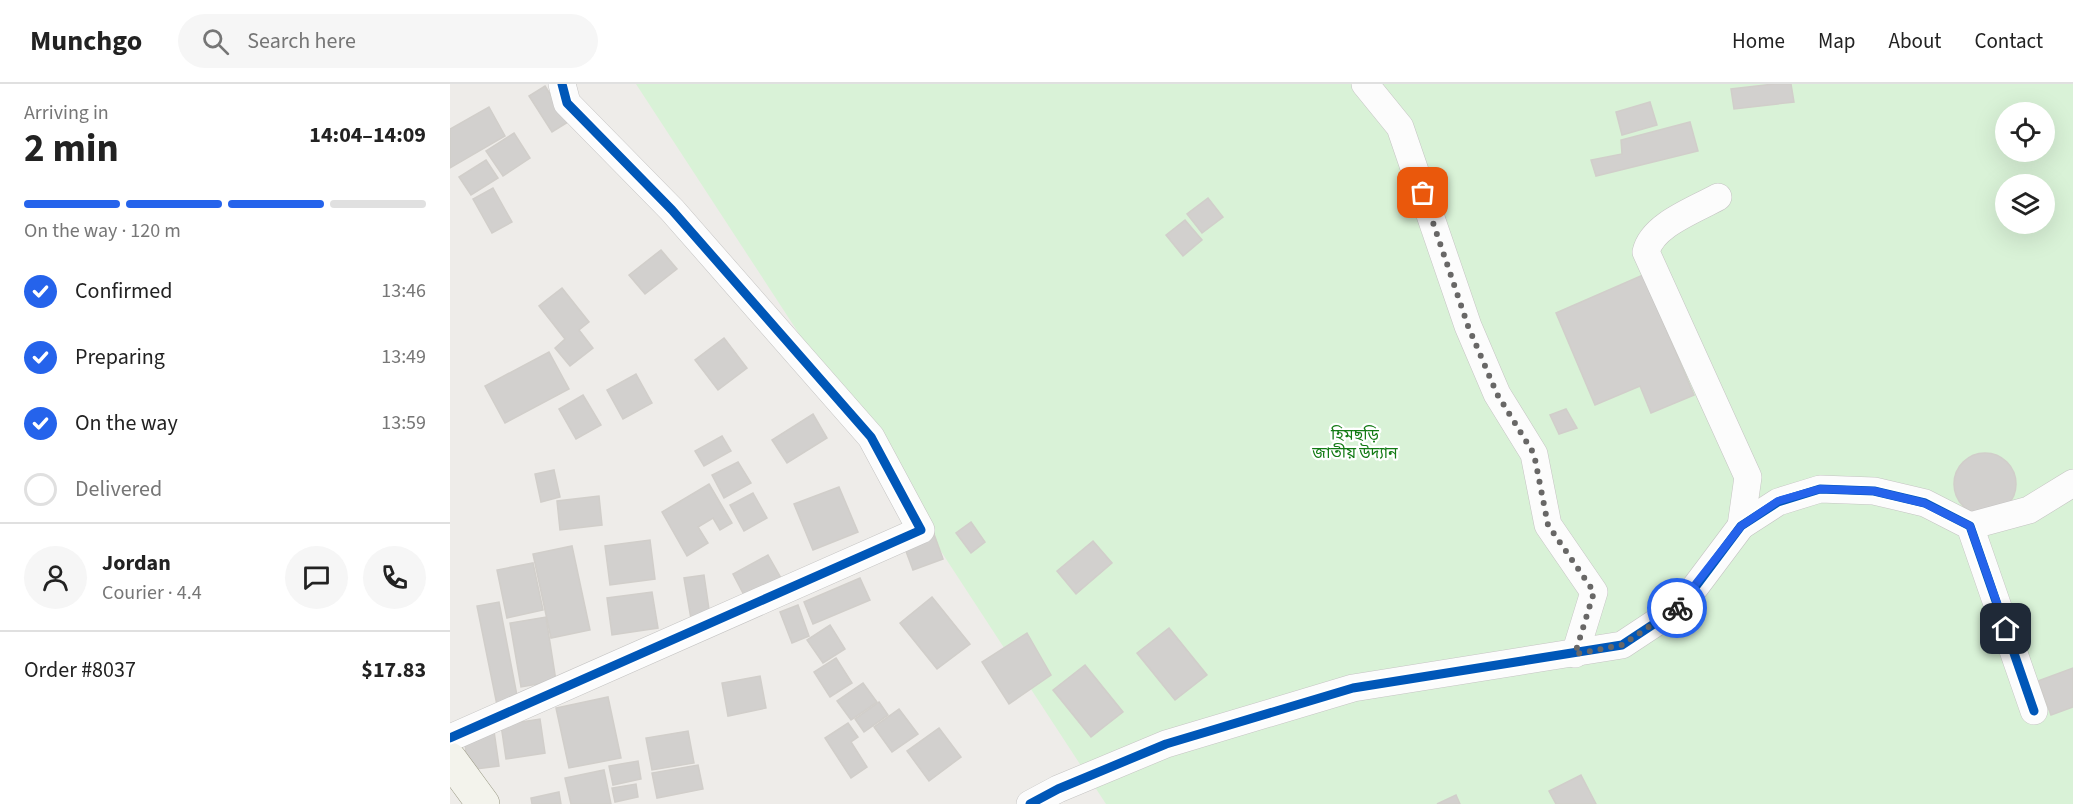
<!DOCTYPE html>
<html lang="en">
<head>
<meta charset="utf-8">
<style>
  body { margin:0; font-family:"Source Sans 3","Noto Sans Bengali",sans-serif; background:#f6f6f6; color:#222; height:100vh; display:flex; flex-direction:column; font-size:22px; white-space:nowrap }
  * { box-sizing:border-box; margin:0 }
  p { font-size:20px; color:#767676 }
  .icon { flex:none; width:33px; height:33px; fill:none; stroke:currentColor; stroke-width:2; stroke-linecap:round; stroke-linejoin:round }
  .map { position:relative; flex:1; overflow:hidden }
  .details { display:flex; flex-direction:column; background:#fff; width:450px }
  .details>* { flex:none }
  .buttons { position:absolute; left:1545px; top:18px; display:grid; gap:12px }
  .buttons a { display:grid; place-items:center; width:60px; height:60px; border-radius:50%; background:#fff; box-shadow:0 6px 24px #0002; font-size:30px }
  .pin { position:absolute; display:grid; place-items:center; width:51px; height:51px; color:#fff; margin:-26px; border-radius:12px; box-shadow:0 3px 9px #0006 }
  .courier { position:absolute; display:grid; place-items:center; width:60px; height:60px; margin:-30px; border:4px solid #2563eb; border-radius:50%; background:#fff; color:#222; box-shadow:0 2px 8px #0007 }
  .head em { font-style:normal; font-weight:700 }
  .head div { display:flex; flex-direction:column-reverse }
  .head { display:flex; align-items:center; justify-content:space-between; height:102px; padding:0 24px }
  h1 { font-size:39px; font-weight:700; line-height:45px }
  .bar { display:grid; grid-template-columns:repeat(4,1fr); gap:9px 6px; align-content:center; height:72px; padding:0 24px }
  .bar i { height:8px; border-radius:4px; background:#e0e0e0 }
  .bar .active { background:#2563eb }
  .bar p { grid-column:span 4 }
  .line { display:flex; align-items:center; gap:15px; padding:0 24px; border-top:2px solid #e0e0e0 }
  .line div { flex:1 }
  .round { display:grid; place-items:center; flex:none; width:63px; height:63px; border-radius:32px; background:#f6f6f6 }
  ol { padding:0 24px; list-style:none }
  li { display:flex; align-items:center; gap:18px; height:66px }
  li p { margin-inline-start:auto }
  li .icon { padding:6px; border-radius:50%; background:#2563eb; color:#fff; stroke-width:4 }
  li:last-child { color:#767676 }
  li i { width:33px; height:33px; border:3px solid #e0e0e0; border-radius:50% }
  header { display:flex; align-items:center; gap:36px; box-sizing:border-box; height:84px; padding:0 30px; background:#fff; border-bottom:2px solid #e0e0e0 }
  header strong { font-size:28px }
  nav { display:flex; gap:33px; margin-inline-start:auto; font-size:21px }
  .search { width:420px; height:54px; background:#f6f6f6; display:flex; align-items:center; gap:15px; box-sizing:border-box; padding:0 21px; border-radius:33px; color:#767676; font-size:22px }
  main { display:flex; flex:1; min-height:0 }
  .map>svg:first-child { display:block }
  .park { fill:#d9f2d7; fill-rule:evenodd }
  .building { fill:#d2d0ce; stroke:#d1ceca; stroke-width:1.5 }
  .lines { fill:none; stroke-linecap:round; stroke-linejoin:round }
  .minor-casing { stroke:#c5c4c3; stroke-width:28 }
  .secondary-casing { stroke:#979782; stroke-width:34 }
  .minor { stroke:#fcfcfc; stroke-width:27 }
  .secondary { stroke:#f3f3ec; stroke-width:33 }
  .cycleway-casing { stroke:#fff; stroke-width:13 }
  .cycleway { stroke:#0057b8; stroke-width:9 }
  .done { stroke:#686766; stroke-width:6; stroke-dasharray:0 10.8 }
  .route { stroke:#2563eb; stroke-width:8 }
  .labels { text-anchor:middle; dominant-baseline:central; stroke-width:4.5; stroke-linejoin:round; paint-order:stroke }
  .park-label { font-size:16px; fill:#127a14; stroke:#fff }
</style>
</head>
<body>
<header>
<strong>Munchgo</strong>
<div class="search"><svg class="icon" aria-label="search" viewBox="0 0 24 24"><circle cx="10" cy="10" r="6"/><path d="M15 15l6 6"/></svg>Search here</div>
<nav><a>Home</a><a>Map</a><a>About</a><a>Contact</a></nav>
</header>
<main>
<section class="details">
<div class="head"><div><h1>2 min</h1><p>Arriving in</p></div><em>14:04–14:09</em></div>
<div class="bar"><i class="active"></i><i class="active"></i><i class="active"></i><i></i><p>On the way · 120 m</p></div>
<ol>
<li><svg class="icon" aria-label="check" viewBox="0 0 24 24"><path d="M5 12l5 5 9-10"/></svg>Confirmed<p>13:46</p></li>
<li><svg class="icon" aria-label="check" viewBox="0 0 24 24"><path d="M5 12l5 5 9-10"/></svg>Preparing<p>13:49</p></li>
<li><svg class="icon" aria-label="check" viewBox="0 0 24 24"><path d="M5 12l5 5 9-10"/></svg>On the way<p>13:59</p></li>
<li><i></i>Delivered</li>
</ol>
<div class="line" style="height:108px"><a class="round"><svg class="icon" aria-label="person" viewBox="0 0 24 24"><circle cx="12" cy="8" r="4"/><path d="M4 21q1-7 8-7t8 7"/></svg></a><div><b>Jordan</b><p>Courier · 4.4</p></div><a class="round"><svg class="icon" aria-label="chat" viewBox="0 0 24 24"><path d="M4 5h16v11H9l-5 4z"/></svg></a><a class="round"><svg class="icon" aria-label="phone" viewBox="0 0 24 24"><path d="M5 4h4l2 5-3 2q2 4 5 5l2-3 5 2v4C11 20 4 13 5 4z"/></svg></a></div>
<div class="line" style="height:78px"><div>Order #8037</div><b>$17.83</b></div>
</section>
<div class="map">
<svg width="1623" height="720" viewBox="0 0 1623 720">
  <rect width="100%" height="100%" fill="#eeece9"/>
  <path class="park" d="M186,0H1623V720H656ZM1556,28H1594V68H1556ZM1556,100H1594V140H1556Z"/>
  <g class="building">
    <path d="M1324,0H1341L1344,18L1284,25L1281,5Z"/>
    <path d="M95,2L118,38L102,48L79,12Z"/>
    <path d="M1200,18L1207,41L1172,51L1166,28Z"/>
    <path d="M39,23L55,52L0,84V45Z"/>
    <path d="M1240,38L1248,67L1146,92L1141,76L1172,70L1171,56Z"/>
    <path d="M64,49L80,74L53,92L36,67Z"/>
    <path d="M36,76L48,94L21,111L9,93Z"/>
    <path d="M43,104L62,138L42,149L23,115Z"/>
    <path d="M758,114L773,133L752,149L737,130Z"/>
    <path d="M735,136L752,156L733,172L716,151Z"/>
    <path d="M211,166L227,185L195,210L179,191Z"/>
    <path d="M1193,191L1244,311L1201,329L1190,302L1145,321L1106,229Z"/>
    <path d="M112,204L139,238L129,246L143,264L120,282L105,264L115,255L89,222Z"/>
    <path d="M274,254L297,284L268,306L245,276Z"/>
    <path d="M99,268L119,305L55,339L35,302Z"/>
    <path d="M186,290L202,319L173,335L157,306Z"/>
    <path d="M133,311L151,341L126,355L109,325Z"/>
    <path d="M1116,325L1127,344L1109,350L1100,331Z"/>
    <path d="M363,330L377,354L337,379L322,356Z"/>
    <path d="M272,352L281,367L254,382L245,367Z"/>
    <circle cx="1535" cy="400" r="31"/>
    <path d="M288,378L301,399L274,414L262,391Z"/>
    <path d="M104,386L110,413L91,418L85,390Z"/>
    <path d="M259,400L282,439L270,446L263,434L248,443L258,459L237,472L212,428Z"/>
    <path d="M389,403L408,448L363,466L344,420Z"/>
    <path d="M303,409L317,434L294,447L280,421Z"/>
    <path d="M149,412L152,441L110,446L107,417Z"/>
    <path d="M521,438L535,458L521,469L506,449Z"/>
    <path d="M484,450L493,475L463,486L454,462Z"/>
    <path d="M200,456L205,495L160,501L155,462Z"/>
    <path d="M643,457L662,479L626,510L607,487Z"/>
    <path d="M122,462L140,546L101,554L83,470Z"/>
    <path d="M318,471L331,494L295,513L283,490Z"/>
    <path d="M83,479L93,526L57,534L47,486Z"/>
    <path d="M254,491L260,532L241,535L234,494Z"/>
    <path d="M410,494L420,516L363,540L354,518Z"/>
    <path d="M202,508L208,544L162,551L157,514Z"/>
    <path d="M482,513L520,560L487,585L450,539Z"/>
    <path d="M49,518L69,622L48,626L27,522Z"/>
    <path d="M348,521L359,552L342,559L330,528Z"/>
    <path d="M96,533L106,597L71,603L60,539Z"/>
    <path d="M380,541L395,565L373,579L357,556Z"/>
    <path d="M719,544L757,591L725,616L687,569Z"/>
    <path d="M577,549L601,591L559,620L532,578Z"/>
    <path d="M386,574L402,599L380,613L364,588Z"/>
    <path d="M635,581L673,628L641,653L603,606Z"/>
    <path d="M1623,584V623L1601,631L1588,597Z"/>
    <path d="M310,592L316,624L278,632L272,599Z"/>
    <path d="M413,599L427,618L401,636L387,617Z"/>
    <path d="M158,613L171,674L119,684L106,624Z"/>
    <path d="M429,618L438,631L414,648L405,635Z"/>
    <path d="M449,625L468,650L442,668L424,643Z"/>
    <path d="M90,635L95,669L56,675L51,641Z"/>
    <path d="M398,639L408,653L401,658L417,683L401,694L375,654Z"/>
    <path d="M489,644L511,673L479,697L457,667Z"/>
    <path d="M44,647L49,682L18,686L14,651Z"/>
    <path d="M238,647L244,679L202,686L196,654Z"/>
    <path d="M188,677L191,695L163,701L159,682Z"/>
    <path d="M248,681L253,705L207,714L202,689Z"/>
    <path d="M154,686L161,720H121L115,694Z"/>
    <path d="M1131,691L1146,720H1106L1099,707Z"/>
    <path d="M186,700L188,713L165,718L162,704Z"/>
    <path d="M109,708L111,720H82L81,714Z"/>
    <path d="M1006,711L1010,720H987Z"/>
  </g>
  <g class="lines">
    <defs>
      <g id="minor">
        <path d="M915,0L950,43L1018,242L1047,310L1084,370L1098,441L1144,508L1125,570"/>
        <path d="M1268,113C1245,126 1202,141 1196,168L1298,393L1291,442"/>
        <path d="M1520,442L1579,426L1623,399"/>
        <path d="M0,654L471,446L421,353L222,126L117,19L112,0"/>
        <path d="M580,720L608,705L716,660L903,604L1172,561L1231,522L1291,442L1328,418L1370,405L1424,407L1475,419L1520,442L1584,627"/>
      </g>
      <path id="secondary" d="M0,675L33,720"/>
    </defs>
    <use href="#minor" class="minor-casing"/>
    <use href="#secondary" class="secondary-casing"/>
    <use href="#minor" class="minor"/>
    <use href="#secondary" class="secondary"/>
    <defs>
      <g id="cycleway">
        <path d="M0,654L471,446L421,353L222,126L117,19L112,0"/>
        <path d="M580,720L608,705L716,660L903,604L1172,561L1231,522L1291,442L1328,418L1370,405L1424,407L1475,419L1520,442L1584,627"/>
      </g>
    </defs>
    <use href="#cycleway" class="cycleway-casing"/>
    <use href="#cycleway" class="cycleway"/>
  </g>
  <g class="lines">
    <path class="done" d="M973,109L1018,242L1047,310L1084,370L1098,441L1144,508L1125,570L1172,561L1227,524"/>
    <path class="route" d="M1227,524L1291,442L1328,417L1370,405L1424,407L1474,419L1520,442L1556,545"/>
  </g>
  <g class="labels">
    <g class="park-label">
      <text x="905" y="351">হিমছড়ি<tspan x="905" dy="18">জাতীয় উদ্যান</tspan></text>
    </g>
  </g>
</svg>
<div class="buttons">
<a><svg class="icon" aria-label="locate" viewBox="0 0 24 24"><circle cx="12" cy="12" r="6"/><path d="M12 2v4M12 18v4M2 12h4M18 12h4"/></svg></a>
<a><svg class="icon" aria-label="layers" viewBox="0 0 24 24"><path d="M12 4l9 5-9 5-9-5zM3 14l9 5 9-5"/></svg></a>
</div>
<div class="pin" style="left:973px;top:109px;background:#ea580c"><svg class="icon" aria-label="bag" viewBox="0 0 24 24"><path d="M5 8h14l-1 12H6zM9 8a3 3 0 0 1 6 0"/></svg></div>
<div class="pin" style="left:1556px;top:545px;background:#1f2937"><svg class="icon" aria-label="home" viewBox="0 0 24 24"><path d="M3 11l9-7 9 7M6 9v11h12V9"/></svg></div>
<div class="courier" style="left:1227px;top:524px"><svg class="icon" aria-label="bike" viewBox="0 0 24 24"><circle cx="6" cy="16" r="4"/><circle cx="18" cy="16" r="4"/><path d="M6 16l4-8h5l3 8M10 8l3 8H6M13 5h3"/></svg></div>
</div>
</main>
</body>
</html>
